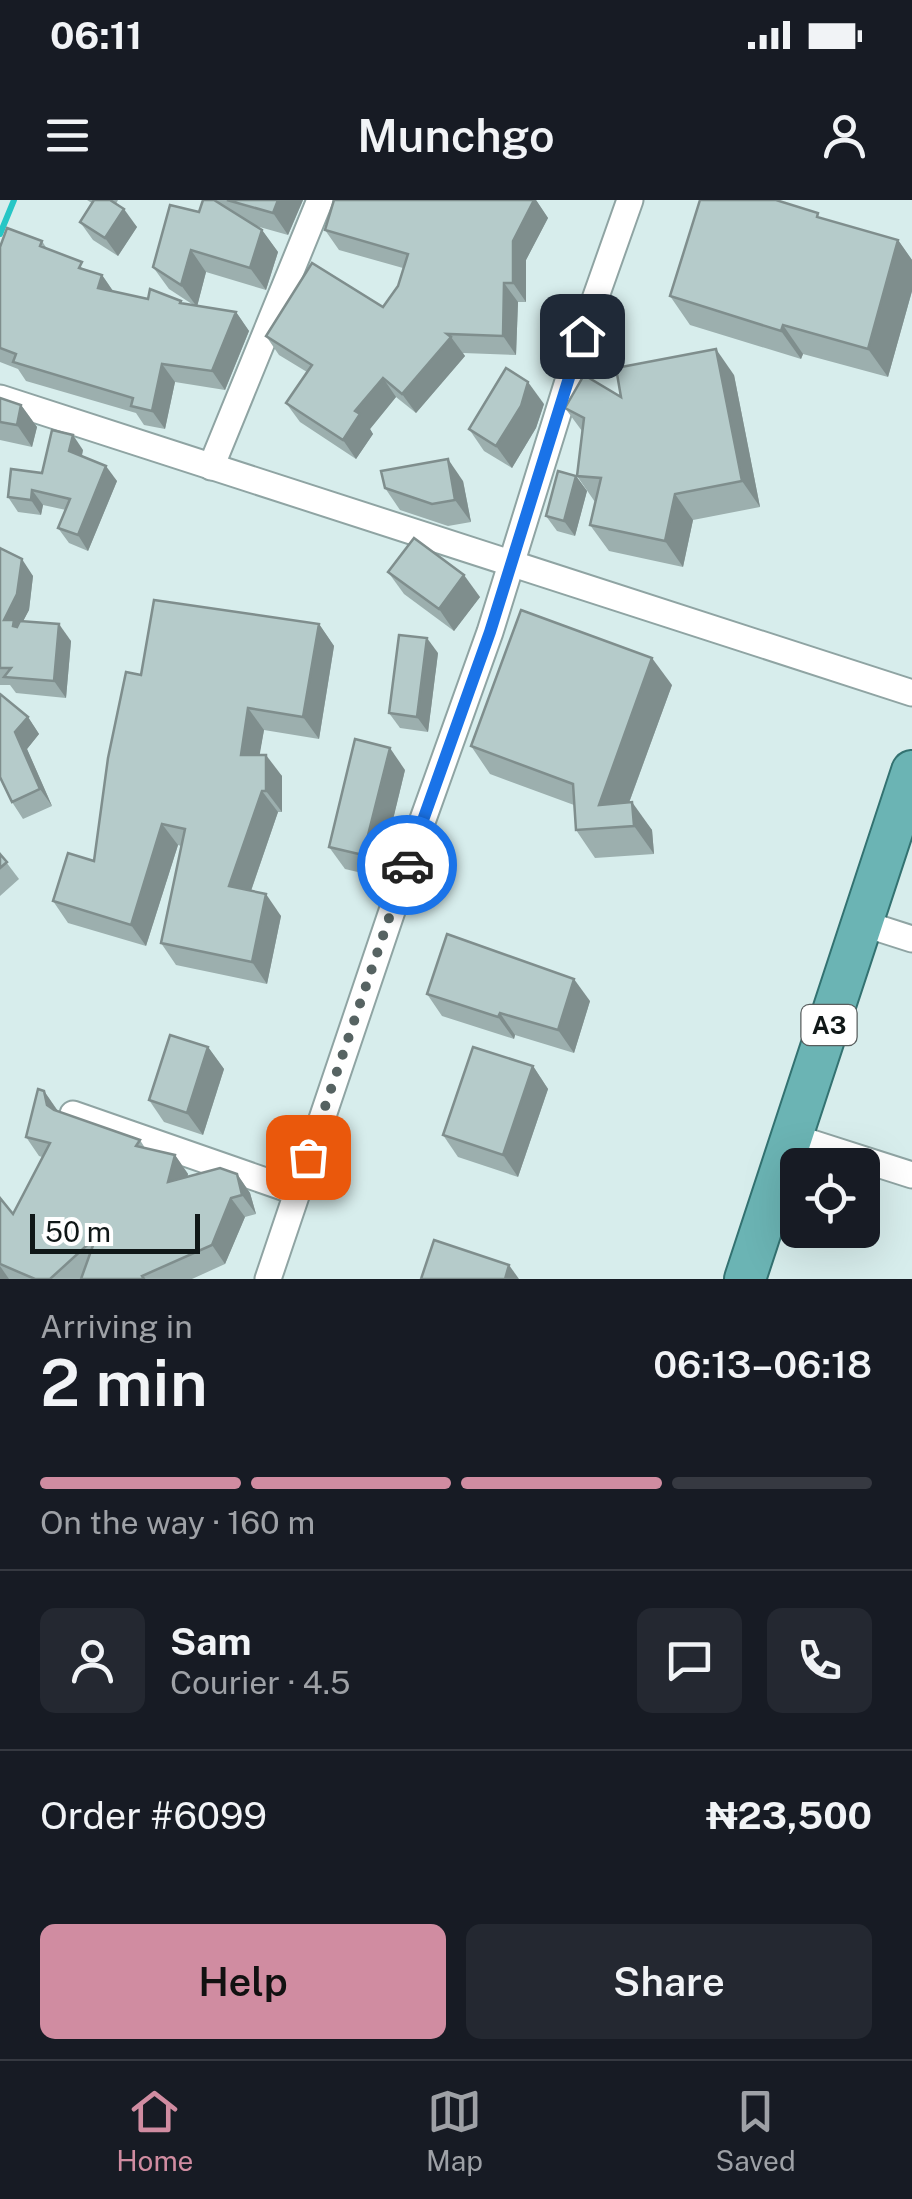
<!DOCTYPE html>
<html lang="en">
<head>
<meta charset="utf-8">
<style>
  body { margin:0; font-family:"Public Sans",sans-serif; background:#242831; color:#f1f3f6; height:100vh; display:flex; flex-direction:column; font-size:38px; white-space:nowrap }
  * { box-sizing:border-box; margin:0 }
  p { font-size:32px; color:#9ea1a6 }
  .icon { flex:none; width:55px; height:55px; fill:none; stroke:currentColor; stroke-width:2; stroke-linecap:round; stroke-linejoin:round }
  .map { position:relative; height:1079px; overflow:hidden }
  .details { display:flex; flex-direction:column; background:#171b24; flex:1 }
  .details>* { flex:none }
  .buttons { position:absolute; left:780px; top:948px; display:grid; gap:20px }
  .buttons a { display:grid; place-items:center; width:100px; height:100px; border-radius:15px; background:#171b24; box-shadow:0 10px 40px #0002; font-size:50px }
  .scale { position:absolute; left:30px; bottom:25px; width:170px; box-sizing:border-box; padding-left:10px; border:5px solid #101818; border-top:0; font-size:28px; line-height:35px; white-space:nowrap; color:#101818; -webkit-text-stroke:8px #fff; paint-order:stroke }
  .pin { position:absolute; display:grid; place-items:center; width:85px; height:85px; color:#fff; margin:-42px; border-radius:20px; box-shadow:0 5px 15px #0006 }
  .courier { position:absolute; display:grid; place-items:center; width:100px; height:100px; margin:-50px; border:8px solid #1a73e8; border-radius:50%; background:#fff; color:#222; box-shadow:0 2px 12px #0007 }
  .head em { font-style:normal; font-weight:600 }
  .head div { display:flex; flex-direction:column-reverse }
  .head { display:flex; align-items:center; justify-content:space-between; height:170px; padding:0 40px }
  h1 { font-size:65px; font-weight:600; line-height:75px }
  .bar { display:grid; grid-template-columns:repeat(4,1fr); gap:15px 10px; align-content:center; height:120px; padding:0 40px }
  .bar i { height:12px; border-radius:8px; background:#363941 }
  .bar .active { background:#d08ca1 }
  .bar p { grid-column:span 4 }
  .line { display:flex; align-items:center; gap:25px; padding:0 40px; border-top:2px solid #363941 }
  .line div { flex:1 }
  .round { display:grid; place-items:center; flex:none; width:105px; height:105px; border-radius:15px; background:#242831 }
  .cta { display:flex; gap:20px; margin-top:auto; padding:20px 40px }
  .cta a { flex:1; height:115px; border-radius:15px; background:#d08ca1; color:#111; font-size:40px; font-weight:600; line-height:115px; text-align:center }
  .cta a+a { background:#242831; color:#f1f3f6 }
  .status { display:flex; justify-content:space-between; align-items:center; height:70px; padding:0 50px; background:#171b24; direction:ltr }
  .status svg { height:28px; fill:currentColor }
  header { display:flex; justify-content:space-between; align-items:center; height:130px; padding:0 40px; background:#171b24; font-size:45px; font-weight:600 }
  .menu { display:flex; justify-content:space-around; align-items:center; height:140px; border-top:2px solid #363941; background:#171b24; font-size:28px; color:#9ea1a6 }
  .menu a { display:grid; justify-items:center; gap:5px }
  .menu .active { color:#d08ca1 }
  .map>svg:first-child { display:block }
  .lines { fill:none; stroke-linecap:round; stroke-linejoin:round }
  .stream { stroke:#26c6c5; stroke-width:6 }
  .minor-casing { stroke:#8fa4a3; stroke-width:29 }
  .trunk-casing { stroke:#337271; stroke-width:44 }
  .minor { stroke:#fff; stroke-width:25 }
  .trunk { stroke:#6bb4b4; stroke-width:40 }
  .wall { fill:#9cafae }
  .shaded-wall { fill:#7f8e8d }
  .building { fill:#b5cbca; stroke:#7f8e8d; stroke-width:2.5 }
  .done { stroke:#566362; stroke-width:10; stroke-dasharray:0 18 }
  .route { stroke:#1a73e8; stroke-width:12 }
  .labels { text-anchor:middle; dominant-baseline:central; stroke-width:10; stroke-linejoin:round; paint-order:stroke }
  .shield { fill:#fff; stroke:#585d5d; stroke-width:2.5 }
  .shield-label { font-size:25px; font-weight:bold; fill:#101818 }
</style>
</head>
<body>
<div class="status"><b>06:11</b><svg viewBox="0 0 49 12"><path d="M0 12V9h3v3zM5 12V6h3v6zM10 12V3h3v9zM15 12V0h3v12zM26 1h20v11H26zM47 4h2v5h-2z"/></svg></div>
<header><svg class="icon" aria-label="menu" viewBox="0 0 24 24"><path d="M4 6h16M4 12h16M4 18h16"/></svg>Munchgo<svg class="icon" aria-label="person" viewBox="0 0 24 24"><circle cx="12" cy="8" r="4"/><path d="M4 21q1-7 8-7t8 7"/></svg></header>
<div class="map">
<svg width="912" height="1079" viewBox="0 0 912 1079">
  <rect width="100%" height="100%" fill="#d7edec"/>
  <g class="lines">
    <path class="stream" d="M0,34L14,0"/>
    <defs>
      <g id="minor">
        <path d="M0,198L912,493"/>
        <path d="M211,267L320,0"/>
        <path d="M862,723L912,739"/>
        <path d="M73,914L297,992"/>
        <path d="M793,937L912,975"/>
        <path d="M268,1079L422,622L490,432L582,136L630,0"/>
      </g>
      <path id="trunk" d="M745,1079L912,571"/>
    </defs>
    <use href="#minor" class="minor-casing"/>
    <use href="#trunk" class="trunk-casing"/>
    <use href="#minor" class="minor"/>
    <use href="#trunk" class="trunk"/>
  </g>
  <g class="wall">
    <path d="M87,0H118L116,4L137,27L118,56L93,40L80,22L92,3Z"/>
    <path d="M203,0H303L288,35L256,26L262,30L278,52L266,90L206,72L197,106L236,112L249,131L225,190L175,182L165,229L144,225L136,213L26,181L18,169L0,162V47L42,41L47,49L88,71L102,75L113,91L148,99L195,106L169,89L153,67L199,12Z"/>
    <path d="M334,0H536L548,18L526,60V102H518L516,155L463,153L465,156L416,213L396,197L370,229L373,234L356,259L300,222L286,203L307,172L279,155L266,136L383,107L398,86L403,68L339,50L325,30Z"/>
    <path d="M822,19L898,40L912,60V91L888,177L803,154L801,159L690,125L670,96Z"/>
    <path d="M734,175L760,307L693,320L683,367L609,351L590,325L595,302L577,276L582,231L565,208Z"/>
    <path d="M0,198L21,205L37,227L32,247L0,240Z"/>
    <path d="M544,204L536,228L512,268L484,251L469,229Z"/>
    <path d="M83,250L82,256L117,281L88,351L69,343L58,328L66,310L43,305L41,315L18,312L8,297L42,273Z"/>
    <path d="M576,276L587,291L575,336L557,331L546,316Z"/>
    <path d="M463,281L471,322L448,326L400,310L385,288Z"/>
    <path d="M0,348L33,376L29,410L23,421L71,441L66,498L16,493L10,485H0Z"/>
    <path d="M388,372L480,397L454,431L404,394Z"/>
    <path d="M319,424L334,446L319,539L264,530L259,555L282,576V612H278L251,691L281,716L267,784L176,765L161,743L181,646L178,645L146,746L68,723L53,701L94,661L141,475Z"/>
    <path d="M438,453L428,532L400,528L389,513Z"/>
    <path d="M672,485L629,603L652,630L654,654L595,658L576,630L574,605L490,574L471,546Z"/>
    <path d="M0,494L28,517L39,534L27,549L52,606L23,619L12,602L0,579Z"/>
    <path d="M405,570L379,677L345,669L329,647Z"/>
    <path d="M0,654L19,679L0,696Z"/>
    <path d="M427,794L590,801L574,853L515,835L514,839L442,816Z"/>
    <path d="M208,847L224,869L203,935L164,922L149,900Z"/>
    <path d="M533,866L548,889L518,977L458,957L443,935Z"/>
    <path d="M44,891L58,911L140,940L145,948L175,955L188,974L187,977L237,974L250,993L256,1014L245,1017L225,1064L192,1079H0V998L13,1014L42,957L39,956L26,937Z"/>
  </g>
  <g class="shaded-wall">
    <path d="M278,0H303L288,35L273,13Z"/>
    <path d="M534,0H536L548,18L526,60V102L513,83V41Z"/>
    <path d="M124,9L137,27L118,56L105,38Z"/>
    <path d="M262,30L278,52L266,90L250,68Z"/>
    <path d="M898,40L912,60V91L888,177L868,149Z"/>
    <path d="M191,50L206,72L197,107L181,85Z"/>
    <path d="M102,75L115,94L98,88Z"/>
    <path d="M504,83L518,102L516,155L503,136Z"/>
    <path d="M236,112L249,131L225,190L212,171Z"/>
    <path d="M783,125L803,154L801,159L781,131Z"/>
    <path d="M451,137L465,156L416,213L402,194Z"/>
    <path d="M716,149L734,175L760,307L742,281Z"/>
    <path d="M162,164L175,182L165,229L152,211Z"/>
    <path d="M383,178L396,197L370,229L373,234L356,259L343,240L355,211Z"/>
    <path d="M528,182L544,204L536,228L512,268L496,246Z"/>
    <path d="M21,205L37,227L32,247L17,225Z"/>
    <path d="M73,235L83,250L79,266L69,251Z"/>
    <path d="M448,259L463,281L471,322L455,300Z"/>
    <path d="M106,266L117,281L88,351L78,335Z"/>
    <path d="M576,276L587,291L575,336L564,321Z"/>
    <path d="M32,290L43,305L41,315L31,300Z"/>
    <path d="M675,294L693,320L683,367L665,341Z"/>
    <path d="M22,359L33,376L29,410L19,429L25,437L4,420Z"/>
    <path d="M464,375L480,397L454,431L439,409Z"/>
    <path d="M59,424L71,441L66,498L54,481Z"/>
    <path d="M319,424L334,446L319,539L303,517Z"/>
    <path d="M427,438L438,453L428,532L417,517Z"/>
    <path d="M652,458L672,485L620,627L599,605Z"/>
    <path d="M248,508L264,530L256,576L241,555Z"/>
    <path d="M28,517L39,534L27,549L52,606L40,589L15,532Z"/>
    <path d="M390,548L405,570L379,677L363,655Z"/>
    <path d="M266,555L282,576V612L266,591Z"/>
    <path d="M262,591L278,612L245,708L229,686Z"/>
    <path d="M632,602L652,630L654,654L634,626Z"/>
    <path d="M162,624L178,645L146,746L131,725Z"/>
    <path d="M266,694L281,716L267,784L252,762Z"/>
    <path d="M574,779L590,801L574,853L558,830Z"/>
    <path d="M500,813L515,835L514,839L498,817Z"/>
    <path d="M208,847L224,869L203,935L187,913Z"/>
    <path d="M533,866L548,889L518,977L503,955Z"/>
    <path d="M44,891L57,910L60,924L47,905Z"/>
    <path d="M175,955L188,974L182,1001L168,982Z"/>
    <path d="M237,974L250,993L256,1014L242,995Z"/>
    <path d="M231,998L245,1017L225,1064L212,1045Z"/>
    <path d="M509,1065L519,1079H505Z"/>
    <path d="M0,1066L9,1079H0Z"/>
  </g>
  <g class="building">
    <path d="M94,0H110L124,9L105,38L80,22Z"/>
    <path d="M203,0H214L262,30L250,68L191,50L181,85L153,67L170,5L199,12Z"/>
    <path d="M227,0H278L273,13Z"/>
    <path d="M334,0H534L513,41V83H504L503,136L447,134L451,137L402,194L383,178L355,211L360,214L343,240L286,203L312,165L266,136L312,63L383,107L398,86L408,54L325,30Z"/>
    <path d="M700,0H776L818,13L817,17L898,40L868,149L783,125L781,131L670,96Z"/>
    <path d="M7,28L42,41L40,46L82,62L79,68L102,75L98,88L148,99L150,89L181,101L180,103L236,112L212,171L162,164L152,211L131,206L133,198L13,162L16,154L0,148V47Z"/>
    <path d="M716,149L742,281L675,294L665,341L590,325L601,278L577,276L584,218L565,208L584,175L621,197L616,168Z"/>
    <path d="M506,168L528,182L521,206L496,246L469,229Z"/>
    <path d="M0,198L21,205L17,225L0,222Z"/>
    <path d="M52,230L73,235L69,251L106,266L78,335L58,328L70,299L32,290L31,300L8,297L11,269L42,273Z"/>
    <path d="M448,259L455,300L432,304L385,288L381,271Z"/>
    <path d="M558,271L576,276L564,321L546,316Z"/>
    <path d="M414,338L464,375L439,409L388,372Z"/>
    <path d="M0,348L22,359L17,394L4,420H14L13,426L17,427L20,421L59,424L54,481L4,477L11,468H0Z"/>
    <path d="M154,400L319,424L303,517L248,508L241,555H266V591H262L229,686L266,694L252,762L161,743L185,629L162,624L131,725L53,701L68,653L94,661L108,558L126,472L141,475Z"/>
    <path d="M521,410L652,458L599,605L632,602L634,626L576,630L573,584L471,546Z"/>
    <path d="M399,435L427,438L417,517L389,513Z"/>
    <path d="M0,494L28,517L15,532L40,589L12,602L0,577Z"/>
    <path d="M355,539L390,548L363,655L329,647Z"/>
    <path d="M0,654L7,662L0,668Z"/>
    <path d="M447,734L574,779L558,830L500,813L498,817L427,794Z"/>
    <path d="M170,835L208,847L187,913L149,900Z"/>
    <path d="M473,847L533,866L503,955L443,935Z"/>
    <path d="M38,889L44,891L47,905L54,910L140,940L136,946L175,955L168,982L220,968L237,974L242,995L231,998L212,1045L142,1076L144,1079H81L96,1037L50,1079H35L0,1064V998L13,1014L50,943L26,937Z"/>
    <path d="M434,1040L509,1065L505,1079H421Z"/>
  </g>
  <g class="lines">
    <path class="done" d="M308,957L407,665"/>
    <path class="route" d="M407,665L490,432L582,136"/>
  </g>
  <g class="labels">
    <rect class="shield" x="801.5" y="805" width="55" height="40" rx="8"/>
    <g class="shield-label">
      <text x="829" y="825">A3</text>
    </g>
  </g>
</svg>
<div class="buttons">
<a><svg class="icon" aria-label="locate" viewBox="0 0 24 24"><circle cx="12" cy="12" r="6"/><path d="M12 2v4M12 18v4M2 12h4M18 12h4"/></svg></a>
</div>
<div class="scale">50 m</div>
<div class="pin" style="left:308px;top:957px;background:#ea580c"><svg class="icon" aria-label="bag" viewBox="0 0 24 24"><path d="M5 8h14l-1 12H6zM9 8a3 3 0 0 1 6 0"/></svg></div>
<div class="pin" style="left:582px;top:136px;background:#1f2937"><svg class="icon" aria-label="home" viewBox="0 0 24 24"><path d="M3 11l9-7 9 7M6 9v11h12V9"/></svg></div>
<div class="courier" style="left:407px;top:665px"><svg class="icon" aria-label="car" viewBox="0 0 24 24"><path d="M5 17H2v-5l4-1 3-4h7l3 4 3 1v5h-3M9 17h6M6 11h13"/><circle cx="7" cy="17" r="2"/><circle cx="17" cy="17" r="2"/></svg></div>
</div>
<section class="details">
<div class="head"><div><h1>2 min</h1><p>Arriving in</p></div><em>06:13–06:18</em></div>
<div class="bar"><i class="active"></i><i class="active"></i><i class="active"></i><i></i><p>On the way · 160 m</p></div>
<div class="line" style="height:180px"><a class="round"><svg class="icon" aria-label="person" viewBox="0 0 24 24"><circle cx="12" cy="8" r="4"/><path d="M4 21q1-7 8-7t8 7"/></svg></a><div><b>Sam</b><p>Courier · 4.5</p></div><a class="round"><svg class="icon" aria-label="chat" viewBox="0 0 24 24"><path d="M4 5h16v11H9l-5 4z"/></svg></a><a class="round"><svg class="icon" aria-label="phone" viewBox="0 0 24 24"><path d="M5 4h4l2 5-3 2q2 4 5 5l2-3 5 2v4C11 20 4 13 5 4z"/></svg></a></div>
<div class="line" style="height:130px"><div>Order #6099</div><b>₦23,500</b></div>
<div class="cta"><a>Help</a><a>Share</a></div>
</section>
<nav class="menu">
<a class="active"><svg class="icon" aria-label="home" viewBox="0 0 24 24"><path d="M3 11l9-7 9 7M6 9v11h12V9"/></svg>Home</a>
<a><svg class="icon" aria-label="map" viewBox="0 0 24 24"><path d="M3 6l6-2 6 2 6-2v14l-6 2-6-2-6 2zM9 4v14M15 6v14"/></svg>Map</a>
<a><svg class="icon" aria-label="saved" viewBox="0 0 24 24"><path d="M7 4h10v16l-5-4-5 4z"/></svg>Saved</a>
</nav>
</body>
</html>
